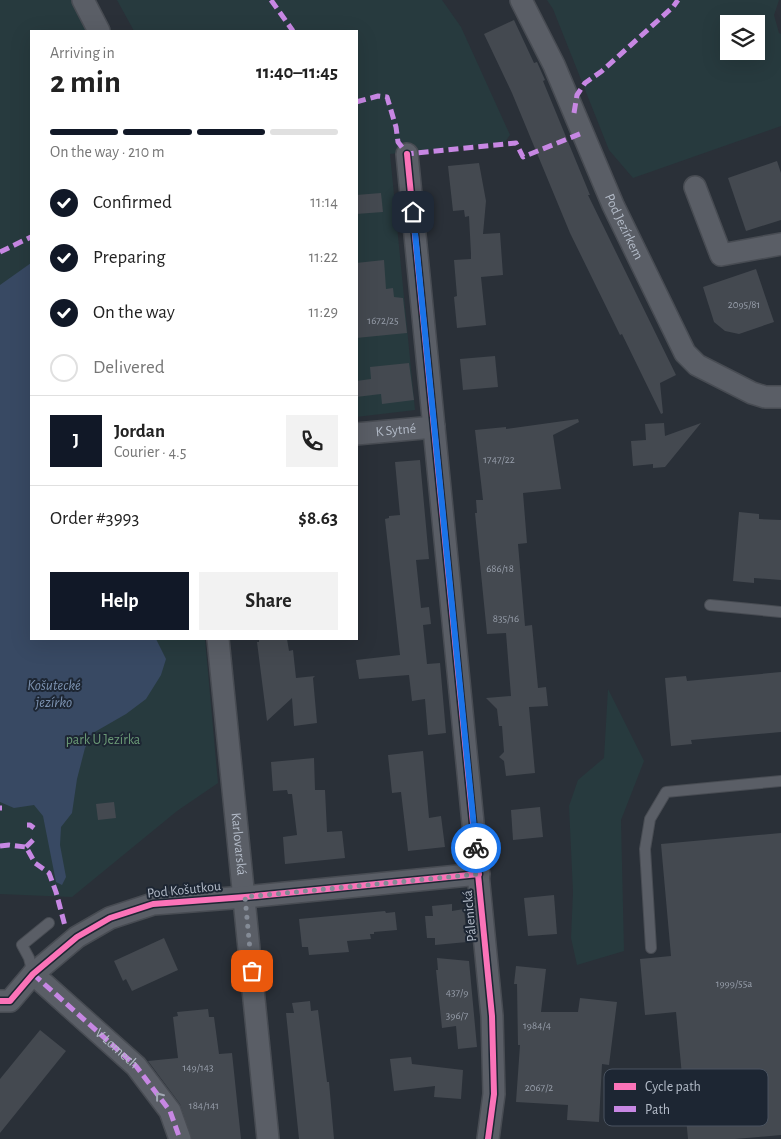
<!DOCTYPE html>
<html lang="en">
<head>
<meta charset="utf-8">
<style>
  body { margin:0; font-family:"Alegreya Sans",sans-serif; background:#f2f2f2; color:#222; height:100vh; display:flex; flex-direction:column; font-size:19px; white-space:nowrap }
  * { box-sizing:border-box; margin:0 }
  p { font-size:16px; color:#767676 }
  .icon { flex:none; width:28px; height:28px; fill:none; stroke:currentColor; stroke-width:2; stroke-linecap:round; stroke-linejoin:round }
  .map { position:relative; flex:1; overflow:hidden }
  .side { position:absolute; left:30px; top:30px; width:328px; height:610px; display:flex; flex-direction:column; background:#fff; border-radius:0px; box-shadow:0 5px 20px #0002 }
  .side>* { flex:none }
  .fabs { position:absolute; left:720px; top:15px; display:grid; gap:10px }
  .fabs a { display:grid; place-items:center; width:45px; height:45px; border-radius:0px; background:#fff; box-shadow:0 5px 20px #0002; font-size:25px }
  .pin { position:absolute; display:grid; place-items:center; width:42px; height:42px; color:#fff; margin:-21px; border-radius:10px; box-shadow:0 2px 8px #0006 }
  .courier { position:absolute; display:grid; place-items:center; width:50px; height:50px; margin:-25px; border:4px solid #1a73e8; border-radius:50%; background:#fff; color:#222; box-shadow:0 1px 6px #0007 }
  .overview em { font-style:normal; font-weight:700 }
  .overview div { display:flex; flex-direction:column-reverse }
  .overview { display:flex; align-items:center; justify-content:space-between; height:85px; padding:0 20px }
  h1 { font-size:32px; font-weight:700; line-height:38px }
  .bar { display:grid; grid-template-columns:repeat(4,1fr); gap:8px 5px; align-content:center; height:60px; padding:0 20px }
  .bar i { height:6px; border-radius:4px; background:#e0e0e0 }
  .bar .current { background:#111827 }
  .bar p { grid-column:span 4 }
  .line { display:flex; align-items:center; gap:12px; padding:0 20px; border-top:1px solid #e0e0e0 }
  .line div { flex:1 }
  .round { display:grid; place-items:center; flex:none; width:52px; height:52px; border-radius:0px; background:#f2f2f2 }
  ol { padding:0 20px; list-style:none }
  li { display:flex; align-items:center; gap:15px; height:55px }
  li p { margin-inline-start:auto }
  li .icon { padding:5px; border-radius:50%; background:#111827; color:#fff; stroke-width:4 }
  li:last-child { color:#767676 }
  li i { width:28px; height:28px; border:2px solid #e0e0e0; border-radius:50% }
  .primary-button { display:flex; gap:10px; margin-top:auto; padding:10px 20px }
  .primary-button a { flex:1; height:58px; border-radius:0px; background:#111827; color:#fff; font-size:20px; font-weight:700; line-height:58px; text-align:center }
  .primary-button a+a { background:#f2f2f2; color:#222 }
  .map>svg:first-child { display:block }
  .green { fill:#273a3e; fill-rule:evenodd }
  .water { fill:#384963 }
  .building { fill:#444950 }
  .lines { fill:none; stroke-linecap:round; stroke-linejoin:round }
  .service-casing { stroke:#484c53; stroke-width:12 }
  .minor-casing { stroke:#484c53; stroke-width:24 }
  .service { stroke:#5a5e66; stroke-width:10 }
  .minor { stroke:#5a5e66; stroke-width:21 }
  .quiet { stroke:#c787e3; stroke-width:5; stroke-dasharray:10 5; stroke-linecap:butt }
  .cycleway-casing { stroke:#1d2633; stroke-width:9 }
  .cycleway { stroke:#fb73b8; stroke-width:6 }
  .oneway { stroke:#a2a9b5 }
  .done { stroke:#848b96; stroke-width:5; stroke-dasharray:0 9 }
  .route { stroke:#1a73e8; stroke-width:6 }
  .labels { text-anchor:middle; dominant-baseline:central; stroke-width:4; stroke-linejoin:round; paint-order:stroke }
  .number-label { font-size:11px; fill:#989fab }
  .street-label { font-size:14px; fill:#b4bcc9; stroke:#1d2633 }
  .park-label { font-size:14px; fill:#6b9a76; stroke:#1d2633 }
  .water-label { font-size:15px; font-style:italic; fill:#7c92b1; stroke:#1d2633 }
  .key { fill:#1d2633; stroke:#4a5360; stroke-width:1 }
  .key-label { font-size:14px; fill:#b4bcc9 }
</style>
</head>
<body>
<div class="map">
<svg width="781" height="1139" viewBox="0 0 781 1139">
  <rect width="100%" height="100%" fill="#2a3038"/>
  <g class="green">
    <path d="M0,0H72L88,31H31V639H205L218,783L177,811L72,897L0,894Z"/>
    <path d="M117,0H442L461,27L510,135L505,142L390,154L415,410L356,417V31H134Z"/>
    <path d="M547,0H779L774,15L779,33L781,34V126L633,178L609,150L553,9ZM729,24H756V51H729Z"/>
    <path d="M608,689L644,761L621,820L624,951L577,965L571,938L573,892L569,806L578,780L604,758Z"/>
  </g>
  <path class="water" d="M31,263V639H156L166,659L161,675L146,699L126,714L93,733L85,748L77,779L72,813L61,827L60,845L66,877L62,885L56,882L43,816L34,805L14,808L0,802V285Z"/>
  <g class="building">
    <path d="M514,20L534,63L537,62L545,80L543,81L590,195H588L676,375L660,383L663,413L661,414L622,334L620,335L570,233L512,93L484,34Z"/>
    <path d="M777,161L781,173V220L746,231L728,178Z"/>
    <path d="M479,163L486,201L483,234L500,233L503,275L481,277L486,325L457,328L454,297L457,296L454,260L471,259V254L469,216L465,217L464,210L453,211L448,166Z"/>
    <path d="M381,193L383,212L356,214V195Z"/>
    <path d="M384,260L386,289L393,288L394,297L403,298L407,333L356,338V263Z"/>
    <path d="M756,269L774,322L739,334L725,331L714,322L703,287Z"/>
    <path d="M495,356L498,387L463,390L460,359Z"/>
    <path d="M409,363L414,400L382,404L381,394L356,397V381L371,379L370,367Z"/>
    <path d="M578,419L579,422L553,435L561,489L523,493L527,543L518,544L525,626L532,625L538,688L546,687L548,706L529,707L535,773L506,776L504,761L499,757L504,752L502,726H499L497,709L486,698L511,696L506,633L487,634L475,513H477L476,500H483L475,430L506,427V429Z"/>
    <path d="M664,423L665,436L701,423L665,467L653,468V464L633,466L631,441L646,440L645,424Z"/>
    <path d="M420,460L429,559L416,560L421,608L429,607L431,624L423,625L427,664L440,663L446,733L428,735L425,699L412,701L409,675L359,679L356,660L400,655L385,519L389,518V516L400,515L395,462Z"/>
    <path d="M739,512L759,514V519L781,520V580L754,578V583L733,581Z"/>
    <path d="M259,639H287L289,651L293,650L296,678L315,676L313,678L317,723L294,726L292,698L267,721L257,642H259Z"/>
    <path d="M781,672V732L691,740L692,744L671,746L665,678L686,676L687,681Z"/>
    <path d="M423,751L429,818L441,816L445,847L408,851L401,792L392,793L388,755Z"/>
    <path d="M314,758L315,790H325L327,832L342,831L345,858L285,864L283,837L297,835L292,794H288L287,790L273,791L271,762Z"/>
    <path d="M114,802L116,818L98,820L96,804Z"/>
    <path d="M540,807L543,837L513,840L511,810Z"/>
    <path d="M781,833V1135L735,1139H688L676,1012L645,1015L640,959L671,956L661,844Z"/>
    <path d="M554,895L557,934L528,936L524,898Z"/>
    <path d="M452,904V911L464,909L467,942L435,945V938H427L425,916H433L432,906Z"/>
    <path d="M385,911L386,913L395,912L397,930L374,932V934H370L371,939L347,941L349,952L309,955L308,947H302L299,919Z"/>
    <path d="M164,938L178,970L132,991L126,979L123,981L114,961Z"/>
    <path d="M437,958L469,961L477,1047L458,1049L456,1026L442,1028L436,970H438Z"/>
    <path d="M516,966L546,969L541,1012H578L580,998L617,1002L609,1065L602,1064L599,1122L567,1120L568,1105L516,1102L520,1045H518L517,984H514Z"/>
    <path d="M310,1001L311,1011L318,1010L327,1082H329L334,1139H299L286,1013H294L292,1003Z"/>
    <path d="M208,1009L209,1017H214L219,1054L232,1053L241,1139H192L180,1104L148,1061L178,1058L173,1017L178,1016L177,1012Z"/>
    <path d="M40,1030L66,1051L0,1133V1079Z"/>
    <path d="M411,1057L412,1064L463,1070L461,1099L434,1097L435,1086L394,1091L390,1059Z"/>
  </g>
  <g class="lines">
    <defs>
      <g id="service">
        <path d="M710,605L781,612"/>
        <path d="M651,948L645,849L650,819L666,792L781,781"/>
        <path d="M33,974L29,958L22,945L49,923"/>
      </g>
      <g id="minor">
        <path d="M83,0L99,31"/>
        <path id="s1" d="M521,0L554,65L613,205L685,353L697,365L752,393L765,397H781"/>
        <path d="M407,154L492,1016L494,1094L488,1139"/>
        <path d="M695,187L721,255L781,244"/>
        <path id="s2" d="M356,434L434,427"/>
        <path id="s3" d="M218,639L268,1139"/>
        <path d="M33,974L136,1066L170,1111L180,1139"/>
        <path d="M0,1001H10L33,974L77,937L110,918L153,904L245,897L479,874"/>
      </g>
    </defs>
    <use href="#service" class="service-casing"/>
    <use href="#minor" class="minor-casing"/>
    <use href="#service" class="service"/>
    <use href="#minor" class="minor"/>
    <g class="quiet">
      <path d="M271,0L293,31"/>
      <path d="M356,102L378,96L387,97L396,127L398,142L407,154L516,143L523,157L582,133"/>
      <path d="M574,113L577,95L585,83L602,71L673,7L678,0"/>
      <path d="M0,252L31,237"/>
      <path d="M0,808H2"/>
      <path d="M27,825H30L34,828"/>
      <path d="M0,846L9,845L26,847L35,863L49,873L56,892L65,926"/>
      <path d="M26,847L34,839"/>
      <path id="s4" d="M33,974L136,1066L170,1111L180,1139"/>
    </g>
    <defs>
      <g id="cycleway">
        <path d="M407,154L492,1016L494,1094L488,1139"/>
        <path d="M0,1001H10L33,974L77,937L110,918L153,904L245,897L479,874"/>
      </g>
    </defs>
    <use href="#cycleway" class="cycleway-casing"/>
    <use href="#cycleway" class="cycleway"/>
  </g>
  <defs><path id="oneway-chevron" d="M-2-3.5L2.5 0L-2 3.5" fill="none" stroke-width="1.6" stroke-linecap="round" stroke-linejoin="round" transform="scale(1.25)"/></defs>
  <use class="oneway" href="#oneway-chevron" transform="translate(159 1096) rotate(-128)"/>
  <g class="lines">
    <path class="done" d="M252,971L245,897L479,874L476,848"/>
    <path class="route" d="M413,212L476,848"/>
  </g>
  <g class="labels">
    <g class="number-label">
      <text x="744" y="304">2095/81</text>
      <text x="383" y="320">1672/25</text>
      <text x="499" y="459">1747/22</text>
      <text x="500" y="568">686/18</text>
      <text x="506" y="618">835/16</text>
      <text x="734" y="983">1999/55a</text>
      <text x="457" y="992">437/9</text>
      <text x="457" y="1015">396/7</text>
      <text x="537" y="1025">1984/4</text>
      <text x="198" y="1067">149/143</text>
      <text x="539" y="1087">2067/2</text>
      <text x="204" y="1105">184/141</text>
    </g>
    <g class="street-label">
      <text stroke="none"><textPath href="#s1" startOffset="249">Pod Jezírkem</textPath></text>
      <text stroke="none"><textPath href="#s2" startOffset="40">K Sytné</textPath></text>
      <text stroke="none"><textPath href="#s3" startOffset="206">Karlovarská</textPath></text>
      <text transform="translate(184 890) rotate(-6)">Pod Košutkou</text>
      <text transform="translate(470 916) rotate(-95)">Pálenická</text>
      <text stroke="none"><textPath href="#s4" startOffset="112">V Lomech</textPath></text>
    </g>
    <g class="park-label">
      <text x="103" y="740">park U Jezírka</text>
    </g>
    <g class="water-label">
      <text x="54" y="685">Košutecké<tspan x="54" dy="17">jezírko</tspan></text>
    </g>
  </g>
  <rect x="604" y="1069" width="164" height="57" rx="8" class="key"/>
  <rect x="614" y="1083" width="22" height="7" fill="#fb73b8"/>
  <rect x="614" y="1106" width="22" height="6" fill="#c787e3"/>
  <g class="key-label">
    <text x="645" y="1091">Cycle path</text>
    <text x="645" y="1114">Path</text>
  </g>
</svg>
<div class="fabs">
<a><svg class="icon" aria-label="layers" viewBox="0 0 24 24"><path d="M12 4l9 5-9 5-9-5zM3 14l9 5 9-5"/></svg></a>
</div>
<div class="pin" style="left:252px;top:971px;background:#ea580c"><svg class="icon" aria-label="bag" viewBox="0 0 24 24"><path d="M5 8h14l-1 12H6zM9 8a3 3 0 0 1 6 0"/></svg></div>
<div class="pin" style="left:413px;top:212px;background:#1f2937"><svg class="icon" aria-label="home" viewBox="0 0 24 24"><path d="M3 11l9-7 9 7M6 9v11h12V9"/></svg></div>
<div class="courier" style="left:476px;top:848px"><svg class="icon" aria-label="bike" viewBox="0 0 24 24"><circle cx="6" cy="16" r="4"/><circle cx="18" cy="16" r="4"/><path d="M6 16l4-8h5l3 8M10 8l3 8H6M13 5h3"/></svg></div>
<section class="side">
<div class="overview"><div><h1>2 min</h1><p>Arriving in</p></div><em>11:40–11:45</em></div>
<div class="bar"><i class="current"></i><i class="current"></i><i class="current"></i><i></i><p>On the way · 210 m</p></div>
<ol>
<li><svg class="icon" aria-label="check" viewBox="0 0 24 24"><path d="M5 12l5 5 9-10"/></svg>Confirmed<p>11:14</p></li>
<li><svg class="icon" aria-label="check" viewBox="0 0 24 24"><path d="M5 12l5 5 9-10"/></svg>Preparing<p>11:22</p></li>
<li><svg class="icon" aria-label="check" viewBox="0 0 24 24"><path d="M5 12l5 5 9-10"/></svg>On the way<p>11:29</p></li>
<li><i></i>Delivered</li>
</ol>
<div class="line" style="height:90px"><b class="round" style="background:#111827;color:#fff">J</b><div><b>Jordan</b><p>Courier · 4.5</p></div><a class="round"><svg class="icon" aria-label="phone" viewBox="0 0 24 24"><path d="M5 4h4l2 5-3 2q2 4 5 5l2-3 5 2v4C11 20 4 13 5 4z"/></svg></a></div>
<div class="line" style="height:65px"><div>Order #3993</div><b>$8.63</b></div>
<div class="primary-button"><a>Help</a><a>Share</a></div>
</section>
</div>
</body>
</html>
